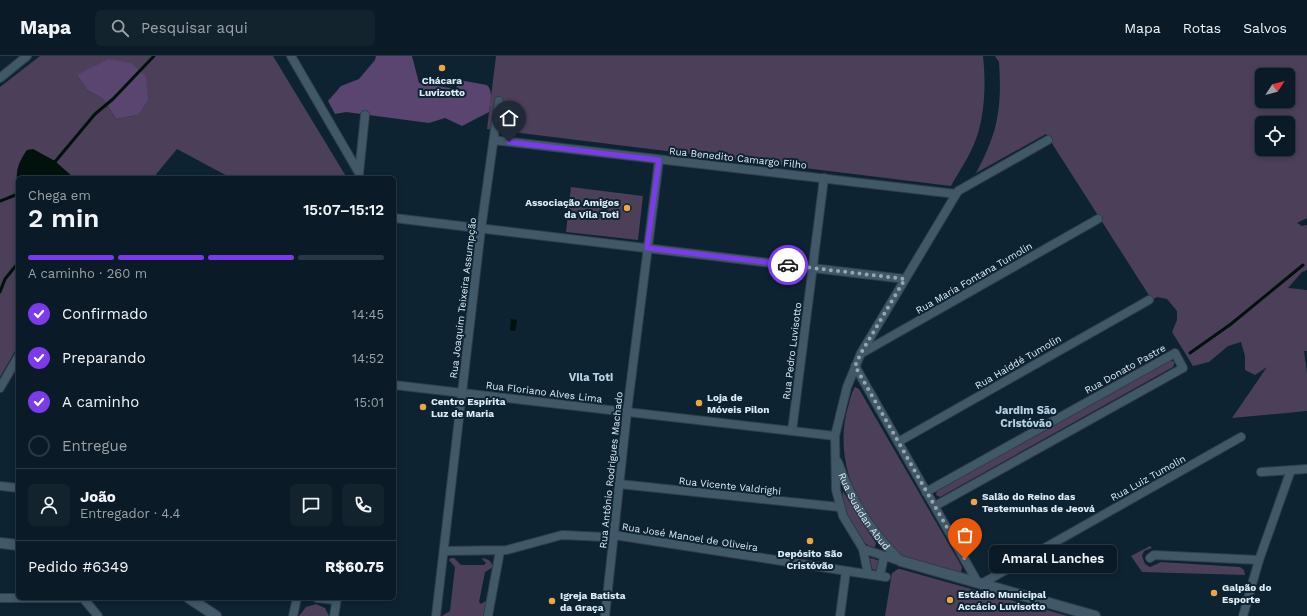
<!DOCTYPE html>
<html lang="pt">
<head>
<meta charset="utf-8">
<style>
  body { margin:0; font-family:"Work Sans",sans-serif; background:#13232e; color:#f1f3f6; height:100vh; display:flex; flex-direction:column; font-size:15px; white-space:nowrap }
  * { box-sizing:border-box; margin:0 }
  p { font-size:13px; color:#99a1a7 }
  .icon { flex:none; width:22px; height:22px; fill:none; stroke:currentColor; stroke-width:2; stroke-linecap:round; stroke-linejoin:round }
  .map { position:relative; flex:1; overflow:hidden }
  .sheet { position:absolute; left:16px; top:120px; width:380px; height:424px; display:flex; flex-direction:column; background:#0a1a26; border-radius:6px; box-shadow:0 2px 6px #0003,0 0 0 1px #2a3843 }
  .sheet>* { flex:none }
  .needle { width:26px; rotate:54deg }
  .controls { position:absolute; left:1255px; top:12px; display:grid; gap:8px }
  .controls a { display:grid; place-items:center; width:40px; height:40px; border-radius:6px; background:#0a1a26; box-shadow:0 2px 6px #0003,0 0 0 1px #2a3843; font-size:20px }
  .pin { position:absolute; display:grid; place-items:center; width:34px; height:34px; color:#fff; margin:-41px -17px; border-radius:50% 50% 50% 0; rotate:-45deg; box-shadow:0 0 4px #0007 }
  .pin .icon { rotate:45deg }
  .courier { position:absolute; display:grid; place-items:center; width:40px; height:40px; margin:-20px; border:3px solid #7c3aed; border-radius:50%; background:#fff; color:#222; box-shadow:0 1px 5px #0007 }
  .bubble { position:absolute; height:28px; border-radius:6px; background:#0a1a26; box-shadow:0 2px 6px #0003,0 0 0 1px #2a3843; font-size:13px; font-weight:600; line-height:28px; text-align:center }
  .summary em { font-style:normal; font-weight:600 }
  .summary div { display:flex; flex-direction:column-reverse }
  .summary { display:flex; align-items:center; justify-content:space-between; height:68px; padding:0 12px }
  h1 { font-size:26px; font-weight:600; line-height:30px }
  .bar { display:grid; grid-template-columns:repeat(4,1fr); gap:6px 4px; align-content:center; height:48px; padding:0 12px }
  .bar i { height:5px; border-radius:3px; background:#2a3843 }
  .bar .selected { background:#7c3aed }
  .bar p { grid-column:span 4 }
  .line { display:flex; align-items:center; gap:10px; padding:0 12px; border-top:1px solid #2a3843 }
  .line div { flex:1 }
  .round { display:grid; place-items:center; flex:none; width:42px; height:42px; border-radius:6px; background:#13232e }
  ol { padding:0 12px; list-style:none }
  li { display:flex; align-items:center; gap:12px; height:44px }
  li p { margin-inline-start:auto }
  li .icon { padding:4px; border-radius:50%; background:#7c3aed; color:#fff; stroke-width:4 }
  li:last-child { color:#99a1a7 }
  li i { width:22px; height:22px; border:2px solid #2a3843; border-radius:50% }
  header { display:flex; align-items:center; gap:24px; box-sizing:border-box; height:56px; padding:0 20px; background:#0a1a26; border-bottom:1px solid #2a3843 }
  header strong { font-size:19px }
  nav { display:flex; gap:22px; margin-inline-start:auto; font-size:14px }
  .search { width:280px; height:36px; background:#13232e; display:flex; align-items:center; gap:10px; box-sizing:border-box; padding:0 14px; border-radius:6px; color:#99a1a7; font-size:15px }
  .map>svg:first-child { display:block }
  .green { fill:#4b3f5a; fill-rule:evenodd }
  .forest { fill:#59456f }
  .water { fill:#01110b }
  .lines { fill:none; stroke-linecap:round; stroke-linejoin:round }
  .stream { stroke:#01110b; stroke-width:3 }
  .minor-casing { stroke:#313d49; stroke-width:10 }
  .tertiary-casing { stroke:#313d49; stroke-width:12 }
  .minor { stroke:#405868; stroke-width:8 }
  .tertiary { stroke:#405868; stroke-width:10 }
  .done { stroke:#95a6b1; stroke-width:4; stroke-dasharray:0 7.2 }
  .route { stroke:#7c3aed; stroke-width:5 }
  .poi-dot { fill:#f0a63e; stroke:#0d2332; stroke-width:1.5 }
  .labels { text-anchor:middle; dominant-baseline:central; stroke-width:4; stroke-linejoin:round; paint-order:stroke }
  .poi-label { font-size:10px; font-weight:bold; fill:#deecf5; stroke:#0d2332; text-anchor:start }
  .street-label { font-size:10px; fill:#deecf5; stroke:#0d2332 }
  .neighbourhood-label { font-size:11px; font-weight:bold; fill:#b7d2e5; stroke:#0d2332 }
</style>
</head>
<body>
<header>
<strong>Mapa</strong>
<div class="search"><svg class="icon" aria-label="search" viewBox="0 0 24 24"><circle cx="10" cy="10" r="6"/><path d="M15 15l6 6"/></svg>Pesquisar aqui</div>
<nav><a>Mapa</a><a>Rotas</a><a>Salvos</a></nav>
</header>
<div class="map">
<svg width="1307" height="560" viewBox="0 0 1307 560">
  <rect width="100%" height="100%" fill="#0d2332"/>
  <g class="green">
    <path d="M40,0H273L347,122H231L177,93L153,122H18V290L0,321V31ZM77,19L138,59L116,63L103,43L87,34Z"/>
    <path d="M496,0H983C986,26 985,59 976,83C970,100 959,115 951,130L487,73Z"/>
    <path d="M995,0H1307V162L1297,167L1302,170L1307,169V214L1302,216L1288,232L1307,234V295H1304L1307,317V355L1232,362L1267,311L1255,319L1245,314V300L1241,286L1228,290L1209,306L1193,310L1172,276L1177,264V255L1167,243L1157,241L1152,244L1046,78L976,117C998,77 1002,52 999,6ZM1262,19H1288V45H1262ZM1262,67H1288V93H1262Z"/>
    <path d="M571,131L643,140L638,184L566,176Z"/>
    <path d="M1169,304L1175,306L1173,311L940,441L936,439L937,435Z"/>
    <path d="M855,331L859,333L962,511L961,516C953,517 942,512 935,510C925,507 911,506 903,500C860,467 832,404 848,351C850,345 851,337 855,331Z"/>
    <path d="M843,435L861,465L876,487L875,491C860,493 840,448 843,435Z"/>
    <path d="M1150,490L1152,492L1144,495L1142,500L1145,508L1150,511L1161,506L1240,511L1244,514L1245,519L1142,516L1131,500Z"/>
    <path d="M451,502H454L461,509H484L486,507L481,502C488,503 491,504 493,511L485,516L479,546L481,548L487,544L484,560H442L450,555L455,511L449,504Z"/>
    <path d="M871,502L880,505L878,515L872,513L870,503Z"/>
    <path d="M898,513H900L1068,560H885L892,517Z"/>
    <path d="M316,548L325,552L329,560H299L306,551Z"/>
  </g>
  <g class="forest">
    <path d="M376,0H412L419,27L456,33L459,24L487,29C494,36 490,47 489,56L462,70L445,62L429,67L346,56L335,58L328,45L341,30L359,23L375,4Z"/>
    <path d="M109,3L131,7L146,20L148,44L138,59L116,63L103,43L87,34L77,19Z"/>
  </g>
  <g class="water">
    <path d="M33,93L55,105L74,122H18V126C14,116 21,102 27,94Z"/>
    <path d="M511,263L517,264L515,275L510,274Z"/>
  </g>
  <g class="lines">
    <g class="stream">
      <path d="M54,107L95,58L113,43L154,0"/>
      <path d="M0,145L18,138"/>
      <path d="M0,236L5,223L18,207"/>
      <path d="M1190,297L1231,268L1303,209"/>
    </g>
    <defs>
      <g id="minor">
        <path d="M291,0L359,117"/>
        <path d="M0,22L27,0"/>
        <path d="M494,84L956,138"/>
        <path d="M359,117L365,59"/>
        <path d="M394,162L905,223"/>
        <path d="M862,297L1098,163"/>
        <path d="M855,310L978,527"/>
        <path d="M394,329L835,380"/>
        <path d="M0,332L18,301"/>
        <path d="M792,375L824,122"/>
        <path d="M898,386L1149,244"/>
        <path id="s1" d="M838,406C851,444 872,477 901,505"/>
        <path d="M1261,416L1307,413"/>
        <path d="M619,428L839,451"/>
        <path d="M0,430L18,432"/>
        <path d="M926,436L1175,297L1183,312L935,450"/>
        <path d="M863,493L900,505"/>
        <path d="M444,495L507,494L562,479L605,481L614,479L886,521"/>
        <path d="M1150,502L1154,499L1259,504"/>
        <path d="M868,518L863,493L843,460L836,434L835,380L847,331L861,297L958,135L1048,84"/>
        <path d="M880,520L884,500"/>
        <path d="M981,528L1241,381"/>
        <path d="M0,542H83"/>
        <path d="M83,542L98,560"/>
        <path d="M317,542L336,544"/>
        <path d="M293,560L297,542"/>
        <path d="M334,560L337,542"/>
        <path d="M436,560L481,173L499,45"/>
        <path d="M488,560L500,495"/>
        <path d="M605,560L627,356L659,104"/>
        <path d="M840,560L846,515"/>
        <path d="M1243,560L1259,504L1291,414"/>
      </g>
      <g id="tertiary">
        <path d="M0,487L18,489"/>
        <path d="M901,505L1095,560"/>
        <path d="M189,542L216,560"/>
      </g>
    </defs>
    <use href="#minor" class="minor-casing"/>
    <use href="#tertiary" class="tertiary-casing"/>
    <use href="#minor" class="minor"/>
    <use href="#tertiary" class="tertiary"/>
  </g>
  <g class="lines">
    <path class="done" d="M788,209L905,223L861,297L855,310L965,503"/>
    <path class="route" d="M509,86L659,104L647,192L788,209"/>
  </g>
  <g class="poi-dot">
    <circle cx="442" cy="12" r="4"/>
    <circle cx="627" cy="152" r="4"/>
    <circle cx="699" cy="347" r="4"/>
    <circle cx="423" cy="351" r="4"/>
    <circle cx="974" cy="446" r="4"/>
    <circle cx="810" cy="485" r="4"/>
    <circle cx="1214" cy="537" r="4"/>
    <circle cx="950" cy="544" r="4"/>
    <circle cx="552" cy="545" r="4"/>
  </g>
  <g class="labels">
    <g class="poi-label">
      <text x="442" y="24" text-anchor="middle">Chácara<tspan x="442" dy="12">Luvizotto</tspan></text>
      <text x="619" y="146" text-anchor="end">Associação Amigos<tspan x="619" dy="12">da Vila Toti</tspan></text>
      <text x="707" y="341">Loja de<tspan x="707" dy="12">Móveis Pilon</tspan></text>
      <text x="431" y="345">Centro Espírita<tspan x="431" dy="12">Luz de Maria</tspan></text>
      <text x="982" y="440">Salão do Reino das<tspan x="982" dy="12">Testemunhas de Jeová</tspan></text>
      <text x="810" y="497" text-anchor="middle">Depósito São<tspan x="810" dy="12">Cristóvão</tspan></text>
      <text x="1222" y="531">Galpão do<tspan x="1222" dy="12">Esporte</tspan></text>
      <text x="958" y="538">Estádio Municipal<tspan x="958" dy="12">Accácio Luvisotto</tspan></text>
      <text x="560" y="539">Igreja Batista<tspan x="560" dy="12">da Graça</tspan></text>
    </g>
    <g class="street-label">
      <text transform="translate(738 102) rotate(6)">Rua Benedito Camargo Filho</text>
      <text transform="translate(974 222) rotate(-30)">Rua Maria Fontana Tumolin</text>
      <text transform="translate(463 242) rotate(-83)">Rua Joaquim Teixeira Assumpção</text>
      <text transform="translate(792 295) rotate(-83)">Rua Pedro Luvisotto</text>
      <text transform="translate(1018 306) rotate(-30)">Rua Haiddé Tumolin</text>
      <text transform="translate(1125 313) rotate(-29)">Rua Donato Pastre</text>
      <text transform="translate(544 336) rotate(7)">Rua Floriano Alves Lima</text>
      <text transform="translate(611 414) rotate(-84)">Rua Antônio Rodrigues Machado</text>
      <text transform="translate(1148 422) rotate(-29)">Rua Luiz Tumolin</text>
      <text transform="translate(730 430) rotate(6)">Rua Vicente Valdrighi</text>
      <text stroke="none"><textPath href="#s1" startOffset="56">Rua Suaidan Abud</textPath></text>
      <text transform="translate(690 481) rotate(9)">Rua José Manoel de Oliveira</text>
    </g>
    <g class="neighbourhood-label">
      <text x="591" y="321">Vila Toti</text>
      <text x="1026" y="354">Jardim São<tspan x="1026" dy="13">Cristóvão</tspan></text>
    </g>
  </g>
</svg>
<div class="controls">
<a><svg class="needle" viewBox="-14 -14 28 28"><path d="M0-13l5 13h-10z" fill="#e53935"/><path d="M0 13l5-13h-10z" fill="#99a1a7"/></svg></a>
<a><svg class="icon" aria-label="locate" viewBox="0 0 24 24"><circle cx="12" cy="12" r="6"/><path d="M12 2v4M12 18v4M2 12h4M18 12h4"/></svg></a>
</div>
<div class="pin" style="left:965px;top:503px;background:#ea580c"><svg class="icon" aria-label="bag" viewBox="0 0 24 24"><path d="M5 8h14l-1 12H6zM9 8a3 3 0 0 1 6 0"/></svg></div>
<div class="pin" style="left:509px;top:86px;background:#1f2937"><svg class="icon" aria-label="home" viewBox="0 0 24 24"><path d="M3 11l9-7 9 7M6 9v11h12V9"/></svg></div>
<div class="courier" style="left:788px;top:209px"><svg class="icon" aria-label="car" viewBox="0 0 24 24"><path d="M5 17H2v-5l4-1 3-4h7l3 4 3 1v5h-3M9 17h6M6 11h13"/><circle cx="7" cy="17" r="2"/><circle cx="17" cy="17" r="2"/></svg></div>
<div class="bubble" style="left:989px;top:489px;width:128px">Amaral Lanches</div>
<section class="sheet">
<div class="summary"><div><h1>2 min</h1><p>Chega em</p></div><em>15:07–15:12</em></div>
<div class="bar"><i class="selected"></i><i class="selected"></i><i class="selected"></i><i></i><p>A caminho · 260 m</p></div>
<ol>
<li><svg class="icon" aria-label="check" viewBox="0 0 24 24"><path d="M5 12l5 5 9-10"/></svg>Confirmado<p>14:45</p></li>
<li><svg class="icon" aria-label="check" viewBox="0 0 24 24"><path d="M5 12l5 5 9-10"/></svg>Preparando<p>14:52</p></li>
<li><svg class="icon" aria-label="check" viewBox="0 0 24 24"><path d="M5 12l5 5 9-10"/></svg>A caminho<p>15:01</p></li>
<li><i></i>Entregue</li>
</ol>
<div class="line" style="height:72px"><a class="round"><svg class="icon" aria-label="person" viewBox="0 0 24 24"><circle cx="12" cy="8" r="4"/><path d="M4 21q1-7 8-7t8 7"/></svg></a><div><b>João</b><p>Entregador · 4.4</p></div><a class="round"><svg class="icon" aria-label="chat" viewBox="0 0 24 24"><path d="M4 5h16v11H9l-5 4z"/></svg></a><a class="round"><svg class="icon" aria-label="phone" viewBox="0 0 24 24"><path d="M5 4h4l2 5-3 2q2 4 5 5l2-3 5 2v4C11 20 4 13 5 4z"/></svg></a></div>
<div class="line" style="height:52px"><div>Pedido #6349</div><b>R$60.75</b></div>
</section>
</div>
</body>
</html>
